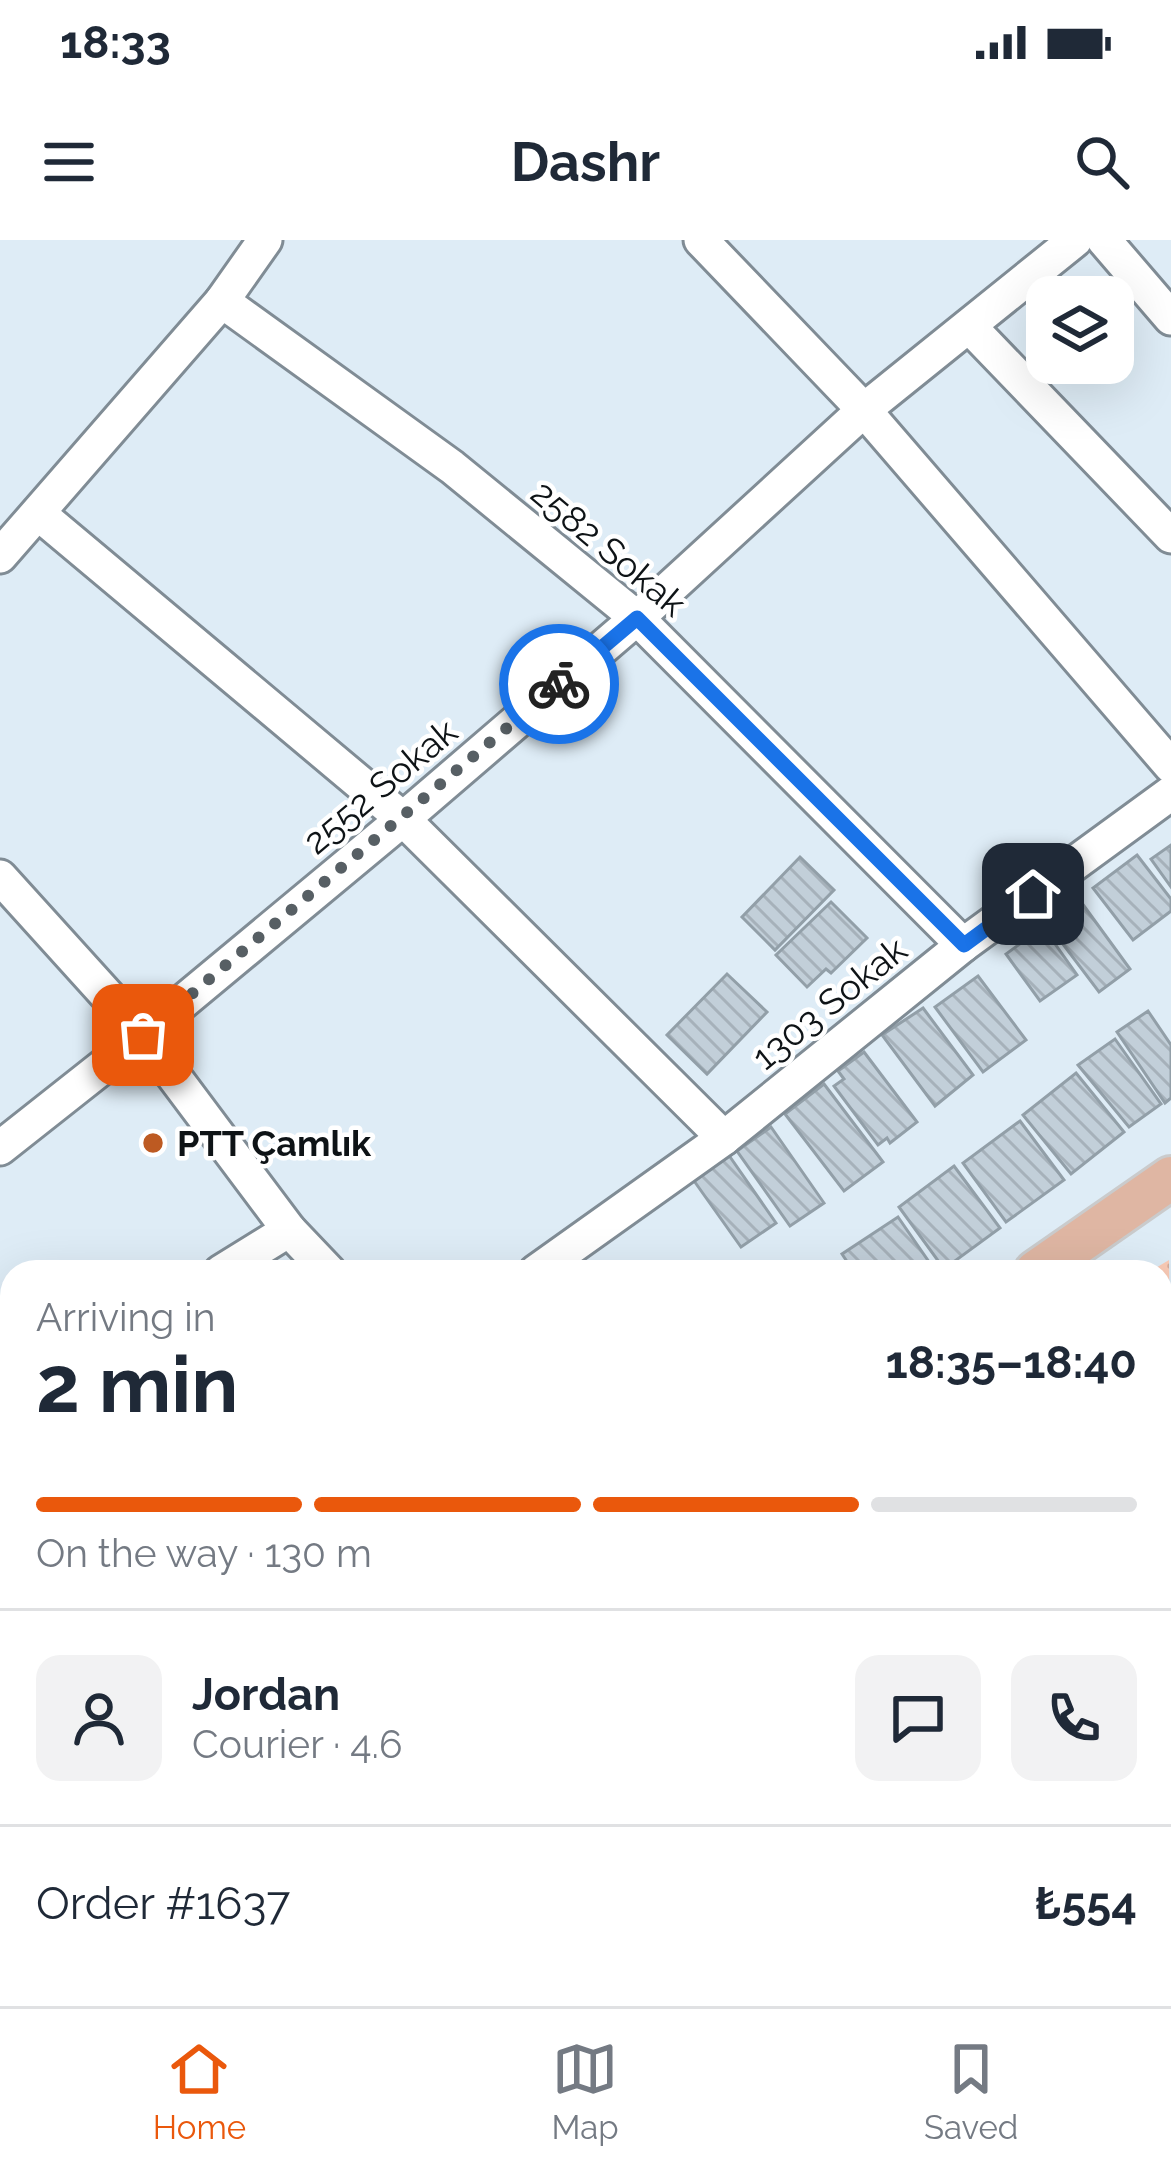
<!DOCTYPE html>
<html lang="en">
<head>
<meta charset="utf-8">
<style>
  body { margin:0; font-family:Raleway,sans-serif; background:#f2f2f3; color:#1f2937; height:100vh; display:flex; flex-direction:column; font-size:45px; white-space:nowrap }
  * { box-sizing:border-box; margin:0 }
  p { font-size:39px; color:#747a83 }
  .icon { flex:none; width:66px; height:66px; fill:none; stroke:currentColor; stroke-width:2; stroke-linecap:round; stroke-linejoin:round }
  .map { position:relative; flex:1; overflow:hidden }
  .details { position:absolute; left:0px; top:1020px; width:1173px; height:747px; display:flex; flex-direction:column; background:#fff; border-radius:36px 36px 0 0; box-shadow:0 12px 48px #0002 }
  .details>* { flex:none }
  .controls { position:absolute; left:1026px; top:36px; display:grid; gap:24px }
  .controls a { display:grid; place-items:center; width:108px; height:108px; border-radius:24px; background:#fff; box-shadow:0 12px 48px #0002; font-size:60px }
  .pin { position:absolute; display:grid; place-items:center; width:102px; height:102px; color:#fff; margin:-51px; border-radius:24px; box-shadow:0 6px 18px #0006 }
  .courier { position:absolute; display:grid; place-items:center; width:120px; height:120px; margin:-60px; border:9px solid #1a73e8; border-radius:50%; background:#fff; color:#222; box-shadow:0 3px 15px #0007 }
  .headline em { font-style:normal; font-weight:700 }
  .headline div { display:flex; flex-direction:column-reverse }
  .headline { display:flex; align-items:center; justify-content:space-between; height:204px; padding:0 36px }
  h1 { font-size:78px; font-weight:700; line-height:90px }
  .bar { display:grid; grid-template-columns:repeat(4,1fr); gap:18px 12px; align-content:center; height:144px; padding:0 36px }
  .bar i { height:15px; border-radius:9px; background:#e0e1e3 }
  .bar .current { background:#ea580c }
  .bar p { grid-column:span 4 }
  .line { display:flex; align-items:center; gap:30px; padding:0 36px; border-top:3px solid #e0e1e3 }
  .line div { flex:1 }
  .round { display:grid; place-items:center; flex:none; width:126px; height:126px; border-radius:24px; background:#f2f2f3 }
  .status { display:flex; justify-content:space-between; align-items:center; height:84px; padding:0 60px; background:#fff; direction:ltr }
  .status svg { height:33px; fill:currentColor }
  header { display:flex; justify-content:space-between; align-items:center; height:156px; padding:0 36px; background:#fff; font-size:54px; font-weight:700 }
  .menu { display:flex; justify-content:space-around; align-items:center; height:168px; border-top:3px solid #e0e1e3; background:#fff; font-size:33px; color:#747a83 }
  .menu a { display:grid; justify-items:center; gap:6px }
  .menu .current { color:#ea580c }
  .map>svg:first-child { display:block }
  .grass { fill:url(#grass-dots) }
  .building { fill:url(#building-back-hatch); stroke:#929fa8; stroke-width:3 }
  .lines { fill:none; stroke-linecap:round; stroke-linejoin:round }
  .minor-casing { stroke:#808c95; stroke-width:39 }
  .major-casing { stroke:#cacbcc; stroke-width:48 }
  .path { stroke:#9ca7af; stroke-width:6; stroke-dasharray:12 6; stroke-linecap:butt }
  .minor { stroke:#fff; stroke-width:33 }
  .major { stroke:#dfb6a3; stroke-width:42 }
  .done { stroke:#575f64; stroke-width:12; stroke-dasharray:0 21.6 }
  .route { stroke:#1a73e8; stroke-width:15 }
  .poi-dot { fill:#bd5a22; stroke:#fff; stroke-width:4.5 }
  .labels { text-anchor:middle; dominant-baseline:central; stroke-width:9; stroke-linejoin:round; paint-order:stroke }
  .street-label { font-size:36px; fill:#0e1316; stroke:#fff }
  .poi-label { font-size:36px; font-weight:bold; fill:#0e1316; stroke:#fff; text-anchor:start }
</style>
</head>
<body>
<div class="status"><b>18:33</b><svg viewBox="0 0 49 12"><path d="M0 12V9h3v3zM5 12V6h3v6zM10 12V3h3v9zM15 12V0h3v12zM26 1h20v11H26zM47 4h2v5h-2z"/></svg></div>
<header><svg class="icon" aria-label="menu" viewBox="0 0 24 24"><path d="M4 6h16M4 12h16M4 18h16"/></svg>Dashr<svg class="icon" aria-label="search" viewBox="0 0 24 24"><circle cx="10" cy="10" r="6"/><path d="M15 15l6 6"/></svg></header>
<div class="map">
<svg width="1171" height="1766" viewBox="0 0 1171 1766">
  <defs>
    <pattern id="grass-dots" width="8" height="8" patternUnits="userSpaceOnUse" patternTransform="scale(3)"><rect width="8" height="8" fill="#facbb6"/><path d="M2 2h.1M6 6h.1" fill="none" stroke="#d5ad9c" stroke-width="1.8" stroke-linecap="round"/></pattern>
    <pattern id="building-back-hatch" width="6" height="6" patternUnits="userSpaceOnUse" patternTransform="scale(3)"><rect width="6" height="6" fill="#c2cfd9"/><path d="M-1 5l2 2M0 0l6 6M5-1l2 2" fill="none" stroke="#a6b1ba"/></pattern>
  </defs>
  <rect width="100%" height="100%" fill="#deecf6"/>
  <g class="grass">
    <path d="M1169,1020L1171,1250L1161,1251V1032H1149Z"/>
    <path d="M12,1504V1755H439L442,1766H0V1507Z"/>
  </g>
  <g class="building">
    <path d="M1171,605V647L1151,619Z"/>
    <path d="M1137,615L1171,659V671L1133,700L1093,648Z"/>
    <path d="M800,617L834,650L775,710L742,677Z"/>
    <path d="M1076,655L1130,729L1099,752L1044,679Z"/>
    <path d="M831,662L867,698L831,733L826,729L807,747L776,715Z"/>
    <path d="M1043,687L1077,735L1040,761L1006,714Z"/>
    <path d="M727,734L767,772L707,834L667,795Z"/>
    <path d="M978,736L1026,800L983,832L935,767Z"/>
    <path d="M923,768L973,835L935,866L882,795Z"/>
    <path d="M1148,771L1171,805V858L1165,863L1117,792Z"/>
    <path d="M1115,799L1161,864L1129,887L1078,825Z"/>
    <path d="M864,812L917,882L890,903L887,898L878,905L834,846L844,839L838,831Z"/>
    <path d="M1076,833L1124,892L1071,934L1023,875Z"/>
    <path d="M824,844L883,922L844,951L785,874Z"/>
    <path d="M1020,881L1064,940L1006,982L963,923Z"/>
    <path d="M771,887L824,963L790,986L737,911Z"/>
    <path d="M728,914L776,983L741,1007L692,938Z"/>
    <path d="M954,926L1000,988L944,1029L899,967Z"/>
    <path d="M898,977L936,1032H854L842,1014Z"/>
    <path d="M1171,1250V1442L1161,1444V1251Z"/>
    <path d="M12,1668V1755H66L69,1766H0V1671Z"/>
    <path d="M449,1755H556L559,1766H452Z"/>
    <path d="M556,1755H606L609,1766H559Z"/>
    <path d="M700,1755H751L754,1766H694L702,1764Z"/>
  </g>
  <g class="lines">
    <defs>
      <g id="minor">
        <path d="M701,0L864,170L1171,526"/>
        <path d="M1104,0L1171,78"/>
        <path d="M222,61L452,227L637,378L963,705"/>
        <path d="M969,86L1171,296"/>
        <path d="M38,273L403,579L724,898"/>
        <path d="M0,316L222,61L265,0"/>
        <path d="M0,637L143,795L289,990L329,1032"/>
        <path d="M0,908L143,795L403,579L637,378L864,170L1075,0"/>
        <path d="M221,1032L289,990"/>
        <path d="M536,1032L724,898L963,705L1171,553"/>
        <path d="M0,1169L12,1162"/>
        <path d="M0,1300L12,1319"/>
        <path d="M1161,1458L1171,1456"/>
        <path d="M1104,1766L1148,1755"/>
      </g>
      <g id="major">
        <path d="M1036,1032L1171,938"/>
        <path d="M0,1446L12,1443"/>
        <path d="M963,1755L965,1766"/>
        <path d="M1002,1755L1005,1766"/>
      </g>
    </defs>
    <use href="#minor" class="minor-casing"/>
    <use href="#major" class="major-casing"/>
    <g class="path">
      <path d="M0,1550L12,1546"/>
      <path d="M365,1755L367,1766"/>
    </g>
    <use href="#minor" class="minor"/>
    <use href="#major" class="major"/>
  </g>
  <g class="lines">
    <path class="done" d="M143,795L559,444"/>
    <path class="route" d="M559,444L637,378L964,705L1033,654"/>
  </g>
  <circle class="poi-dot" cx="153" cy="903" r="12"/>
  <g class="labels">
    <g class="street-label">
      <text transform="translate(609 308) rotate(40)">2582 Sokak</text>
      <text transform="translate(380 546) rotate(-40)">2552 Sokak</text>
      <text transform="translate(829 763) rotate(-39)">1303 Sokak</text>
    </g>
    <g class="poi-label">
      <text x="177" y="903">PTT Çamlık</text>
    </g>
  </g>
</svg>
<div class="controls">
<a><svg class="icon" aria-label="layers" viewBox="0 0 24 24"><path d="M12 4l9 5-9 5-9-5zM3 14l9 5 9-5"/></svg></a>
</div>
<div class="pin" style="left:143px;top:795px;background:#ea580c"><svg class="icon" aria-label="bag" viewBox="0 0 24 24"><path d="M5 8h14l-1 12H6zM9 8a3 3 0 0 1 6 0"/></svg></div>
<div class="pin" style="left:1033px;top:654px;background:#1f2937"><svg class="icon" aria-label="home" viewBox="0 0 24 24"><path d="M3 11l9-7 9 7M6 9v11h12V9"/></svg></div>
<div class="courier" style="left:559px;top:444px"><svg class="icon" aria-label="bike" viewBox="0 0 24 24"><circle cx="6" cy="16" r="4"/><circle cx="18" cy="16" r="4"/><path d="M6 16l4-8h5l3 8M10 8l3 8H6M13 5h3"/></svg></div>
<section class="details">
<div class="headline"><div><h1>2 min</h1><p>Arriving in</p></div><em>18:35–18:40</em></div>
<div class="bar"><i class="current"></i><i class="current"></i><i class="current"></i><i></i><p>On the way · 130 m</p></div>
<div class="line" style="height:216px"><a class="round"><svg class="icon" aria-label="person" viewBox="0 0 24 24"><circle cx="12" cy="8" r="4"/><path d="M4 21q1-7 8-7t8 7"/></svg></a><div><b>Jordan</b><p>Courier · 4.6</p></div><a class="round"><svg class="icon" aria-label="chat" viewBox="0 0 24 24"><path d="M4 5h16v11H9l-5 4z"/></svg></a><a class="round"><svg class="icon" aria-label="phone" viewBox="0 0 24 24"><path d="M5 4h4l2 5-3 2q2 4 5 5l2-3 5 2v4C11 20 4 13 5 4z"/></svg></a></div>
<div class="line" style="height:156px"><div>Order #1637</div><b>₺554</b></div>
</section>
</div>
<nav class="menu">
<a class="current"><svg class="icon" aria-label="home" viewBox="0 0 24 24"><path d="M3 11l9-7 9 7M6 9v11h12V9"/></svg>Home</a>
<a><svg class="icon" aria-label="map" viewBox="0 0 24 24"><path d="M3 6l6-2 6 2 6-2v14l-6 2-6-2-6 2zM9 4v14M15 6v14"/></svg>Map</a>
<a><svg class="icon" aria-label="saved" viewBox="0 0 24 24"><path d="M7 4h10v16l-5-4-5 4z"/></svg>Saved</a>
</nav>
</body>
</html>
